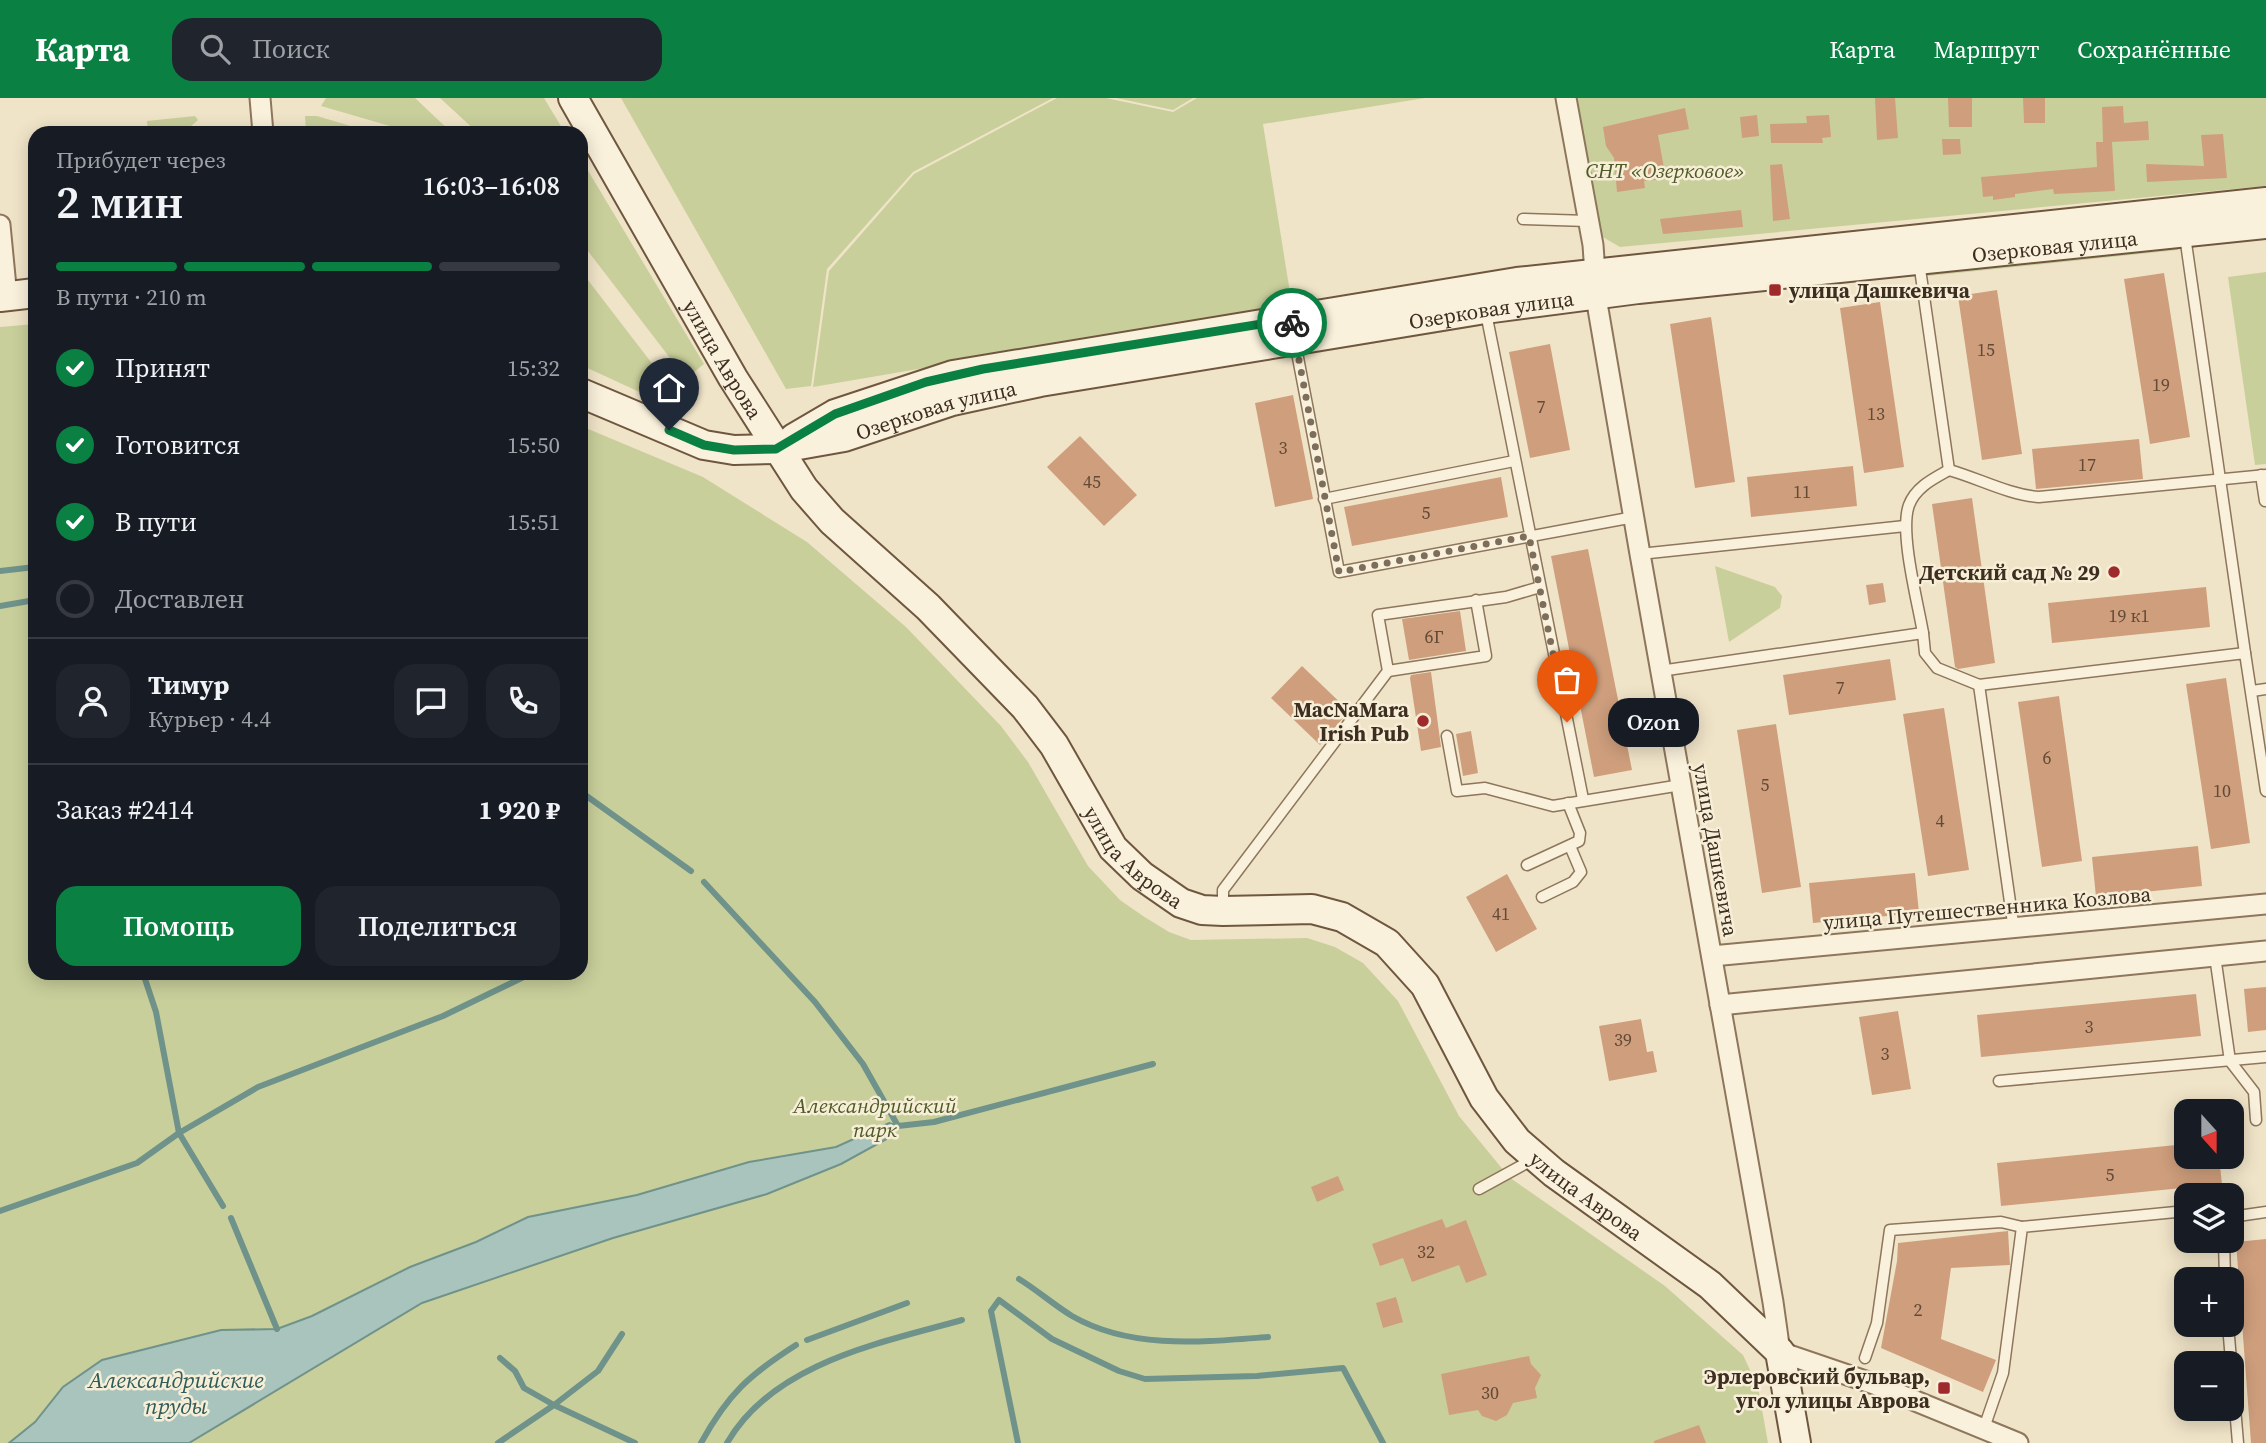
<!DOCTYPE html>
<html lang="ru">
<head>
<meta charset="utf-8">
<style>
  body { margin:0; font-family:"Source Serif 4",serif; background:#20242c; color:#f1f3f6; height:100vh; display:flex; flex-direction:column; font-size:26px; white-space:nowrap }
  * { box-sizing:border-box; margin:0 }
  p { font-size:23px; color:#9ea1a6 }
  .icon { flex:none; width:38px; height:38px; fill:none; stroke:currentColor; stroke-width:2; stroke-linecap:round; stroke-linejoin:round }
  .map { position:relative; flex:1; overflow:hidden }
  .details { position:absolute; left:28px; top:28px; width:560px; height:854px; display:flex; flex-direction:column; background:#171b24; border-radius:21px; box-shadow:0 4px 18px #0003 }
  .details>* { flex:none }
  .needle { width:46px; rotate:159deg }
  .buttons { position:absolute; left:2174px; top:1001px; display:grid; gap:14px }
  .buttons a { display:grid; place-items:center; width:70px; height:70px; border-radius:14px; background:#171b24; box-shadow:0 4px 18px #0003; font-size:35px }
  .pin { position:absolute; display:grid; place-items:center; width:60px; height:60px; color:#fff; margin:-72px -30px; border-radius:50% 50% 50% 0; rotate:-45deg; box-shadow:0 0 7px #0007 }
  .pin .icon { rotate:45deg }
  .courier { position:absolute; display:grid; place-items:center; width:70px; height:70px; margin:-35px; border:5px solid #0b8043; border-radius:50%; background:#fff; color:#222; box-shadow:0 2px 9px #0007 }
  .bubble { position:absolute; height:49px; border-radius:21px; background:#171b24; box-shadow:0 4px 18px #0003; font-size:23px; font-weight:600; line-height:49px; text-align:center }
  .summary em { font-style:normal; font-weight:600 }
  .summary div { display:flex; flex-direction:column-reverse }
  .summary { display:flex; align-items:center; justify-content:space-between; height:119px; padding:0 28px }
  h1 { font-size:46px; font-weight:600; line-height:52px }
  .bar { display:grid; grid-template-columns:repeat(4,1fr); gap:10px 7px; align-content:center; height:84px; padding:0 28px }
  .bar i { height:9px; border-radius:5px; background:#363941 }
  .bar .on { background:#0b8043 }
  .bar p { grid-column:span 4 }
  .line { display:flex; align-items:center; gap:18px; padding:0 28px; border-top:2px solid #363941 }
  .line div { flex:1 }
  .round { display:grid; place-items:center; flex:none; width:74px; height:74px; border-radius:21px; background:#20242c }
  ol { padding:0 28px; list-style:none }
  li { display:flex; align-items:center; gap:21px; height:77px }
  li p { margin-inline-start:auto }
  li .icon { padding:7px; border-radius:50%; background:#0b8043; color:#fff; stroke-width:4 }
  li:last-child { color:#9ea1a6 }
  li i { width:38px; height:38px; border:4px solid #363941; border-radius:50% }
  .button { display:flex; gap:14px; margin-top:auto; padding:14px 28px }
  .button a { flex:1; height:80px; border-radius:21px; background:#0b8043; color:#fff; font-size:28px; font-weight:600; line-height:80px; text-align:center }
  .button a+a { background:#20242c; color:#f1f3f6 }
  header { display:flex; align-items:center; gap:42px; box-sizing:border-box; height:98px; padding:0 35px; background:#0b8043; color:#fff }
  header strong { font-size:33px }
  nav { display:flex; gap:38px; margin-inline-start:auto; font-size:24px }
  .search { width:490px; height:63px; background:#20242c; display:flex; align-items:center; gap:18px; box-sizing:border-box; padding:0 24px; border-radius:21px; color:#9ea1a6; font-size:26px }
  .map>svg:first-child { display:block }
  .green { fill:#c9cf9b }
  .water { fill:#a9c4bc; stroke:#6f938a; stroke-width:2 }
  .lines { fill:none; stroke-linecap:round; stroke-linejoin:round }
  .stream { stroke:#6f938a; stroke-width:6 }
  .building { fill:#cf9f7d }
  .lane-casing { stroke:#8d765c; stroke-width:13 }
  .street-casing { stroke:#8d765c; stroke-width:23 }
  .secondary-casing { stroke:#6f573f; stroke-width:32 }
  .lane { stroke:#faf1dc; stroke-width:10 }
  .street { stroke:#faf1dc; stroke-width:19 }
  .secondary { stroke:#faf1dc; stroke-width:28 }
  .done { stroke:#7c6e5b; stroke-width:7; stroke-dasharray:0 12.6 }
  .route { stroke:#0b8043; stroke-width:9 }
  .poi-dot { fill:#9e2a2b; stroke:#f7eed8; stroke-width:2.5 }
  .labels { text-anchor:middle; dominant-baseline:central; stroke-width:5; stroke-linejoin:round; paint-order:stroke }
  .number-label { font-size:18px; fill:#624a37 }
  .park-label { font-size:21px; font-style:italic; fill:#4d5a26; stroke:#f7eed8 }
  .street-label { font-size:21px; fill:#3d2e20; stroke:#f7eed8 }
  .poi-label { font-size:21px; font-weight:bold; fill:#3d2e20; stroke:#f7eed8; text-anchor:end }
  .water-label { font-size:23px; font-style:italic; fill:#2f5d5a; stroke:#f7eed8 }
</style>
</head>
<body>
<header>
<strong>Карта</strong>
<div class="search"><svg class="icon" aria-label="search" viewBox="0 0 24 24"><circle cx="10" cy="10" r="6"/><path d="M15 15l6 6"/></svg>Поиск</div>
<nav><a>Карта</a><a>Маршрут</a><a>Сохранённые</a></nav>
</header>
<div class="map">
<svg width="2266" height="1345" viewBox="0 0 2266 1345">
  <rect width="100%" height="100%" fill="#f0e4c8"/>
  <g class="green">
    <path d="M326,0H415L452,35H414L321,8Z"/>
    <path d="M440,0H544L565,35H478Z"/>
    <path d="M621,0H1053L913,74L827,171L811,288L786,291Z"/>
    <path d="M1057,0H1106L1173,14L1197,0H1425L1263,26L1292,207L813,289L829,173L914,76Z"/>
    <path d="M1116,0H1193L1173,12Z"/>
    <path d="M1576,0H2266V88L1620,149L1601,138Z"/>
    <path d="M195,18L198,22L183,35L148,33L147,23Z"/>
    <path d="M305,18H317L374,35H306Z"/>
    <path d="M581,61L704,266L694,274L680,273L581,144Z"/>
    <path d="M2177,145L2178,152L1928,178V171Z"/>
    <path d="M581,173L667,285L665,297L648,298L581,267Z"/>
    <path d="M2266,174V366L2255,367L2228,179Z"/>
    <path d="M1479,222L1480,228L1304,257L1303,251Z"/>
    <path d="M35,226V875H581V328L703,379L807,444L906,529L1001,628L1028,664L1088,768L1120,802L1143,818L1169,834L1191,842L1307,840L1335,849L1363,865L1398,903L1459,1018L1509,1079L1665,1188L1743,1257L1758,1289L1768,1345H0V229Z"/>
    <path d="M1715,468L1775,489L1782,498L1780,510L1729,544Z"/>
  </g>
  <path class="water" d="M889,1025L898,1028L892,1038L841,1066L767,1096L613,1140L422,1205L189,1345H9L35,1324L63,1289L102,1262L221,1232L277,1231L312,1218L410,1169L476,1144L528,1119L637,1097L749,1064L836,1049Z"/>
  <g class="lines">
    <g class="stream">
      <path d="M0,473L35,469"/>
      <path d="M0,508L35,502"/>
      <path d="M581,694L691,773"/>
      <path d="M704,784L815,904L863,966L898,1028L934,1024L1153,966"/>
      <path d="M143,875L156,914L179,1035L223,1108"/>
      <path d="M0,1113L137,1065L179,1035L258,989L443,918L532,875"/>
      <path d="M231,1120L277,1231"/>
      <path d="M1019,1181C1037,1192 1054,1207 1072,1218C1131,1252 1203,1244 1268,1239"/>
      <path d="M807,1242L907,1205"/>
      <path d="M500,1260L515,1273L524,1290L554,1307L598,1273L622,1236"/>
      <path d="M498,1345L554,1307L635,1345"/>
      <path d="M701,1345C728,1296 749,1277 796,1247"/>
      <path d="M727,1345C773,1265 880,1245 962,1222"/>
      <path d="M1018,1345L991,1213L999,1202L1052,1241L1119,1273L1145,1281L1257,1278L1343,1270L1383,1345"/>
    </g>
  </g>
  <g class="building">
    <path d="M1875,0H1895L1898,40L1877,42Z"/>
    <path d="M1948,0H1972V29H1949Z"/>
    <path d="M2023,0H2045V25H2024Z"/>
    <path d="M2123,8L2124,25L2148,23L2149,42L2112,44L2115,93L2054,96L2053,91L2015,96V99L1993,102V98L1983,99L1981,79L2097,69L2096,44H2103L2102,9Z"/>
    <path d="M1685,10L1689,31L1658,37L1666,81L1644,83L1645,90L1617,94L1614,60L1606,48L1603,29Z"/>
    <path d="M1757,17L1759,38L1742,40L1740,19Z"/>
    <path d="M1829,17L1831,39L1822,40L1823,45H1771L1770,26L1807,25L1806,18Z"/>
    <path d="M2223,36L2227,80L2147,84L2146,66L2204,68L2201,37Z"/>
    <path d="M1942,41H1960L1961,56L1943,57Z"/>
    <path d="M1782,66L1790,121L1773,123L1770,67Z"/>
    <path d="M1741,112L1743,129L1663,136L1660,121Z"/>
    <path d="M2164,175L2190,339L2150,346L2124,181Z"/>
    <path d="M1997,192L2022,356L1982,362L1958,198Z"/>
    <path d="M1880,204L1904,369L1864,375L1840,210Z"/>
    <path d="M1711,219L1735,384L1695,390L1670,226Z"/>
    <path d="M1550,246L1570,352L1530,360L1509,254Z"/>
    <path d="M1293,297L1313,401L1275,409L1255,305Z"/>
    <path d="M1080,338L1137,397L1104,428L1047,369Z"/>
    <path d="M2139,341L2143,381L2036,391L2032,351Z"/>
    <path d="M1853,368L1857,408L1751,419L1747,379Z"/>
    <path d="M1501,379L1508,419L1352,448L1344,409Z"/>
    <path d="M1972,400L1995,565L1958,571L1955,569L1932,406Z"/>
    <path d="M1588,451L1632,672L1594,679L1551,458Z"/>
    <path d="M1883,485L1886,504L1869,507L1866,487Z"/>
    <path d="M2206,489L2210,529L2052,545L2048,505Z"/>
    <path d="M1460,513L1466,553L1409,562L1402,521Z"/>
    <path d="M1890,561L1896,602L1789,617L1783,577Z"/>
    <path d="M1302,568L1349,613L1320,647L1271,600Z"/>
    <path d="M1431,574L1441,649L1421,653L1410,580L1411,577Z"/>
    <path d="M2226,580L2250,745L2211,751L2186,586Z"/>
    <path d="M2059,598L2082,763L2042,769L2018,604Z"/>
    <path d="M1944,610L1969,772L1928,778L1903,616Z"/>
    <path d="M1776,626L1801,789L1762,795L1737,632Z"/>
    <path d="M1471,633L1478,675L1463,678L1456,636Z"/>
    <path d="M2198,748L2202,788L2096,799L2092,759Z"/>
    <path d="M1915,775L1919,815L1813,825L1809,785Z"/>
    <path d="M1507,776L1537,831L1496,854L1466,799Z"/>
    <path d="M2266,889V932L2248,934L2244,891Z"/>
    <path d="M2196,896L2201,938L1981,959L1977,917Z"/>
    <path d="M1898,913L1911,991L1872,997L1859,919Z"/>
    <path d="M1641,921L1647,954L1653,953L1657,974L1609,983L1599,928Z"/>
    <path d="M2186,1046V1059H2219L2222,1086L2001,1108L1997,1065Z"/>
    <path d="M1338,1078L1344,1092L1317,1104L1311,1089Z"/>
    <path d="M1442,1121L1446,1130L1466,1122L1487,1177L1466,1185L1459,1167L1412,1184L1403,1160L1380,1168L1372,1146Z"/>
    <path d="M2008,1133L2010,1167L1951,1170L1941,1241L1996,1262L1983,1294L1881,1250L1897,1163L1898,1145Z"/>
    <path d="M2266,1141V1345H2251L2236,1144Z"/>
    <path d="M1396,1199L1403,1224L1383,1230L1376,1205Z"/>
    <path d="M1529,1258L1531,1266L1541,1277L1535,1290L1537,1300L1513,1305L1507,1317L1496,1323L1482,1318L1478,1312L1449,1317L1441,1276Z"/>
    <path d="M1699,1327L1706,1345H1654V1343Z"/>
  </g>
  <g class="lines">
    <defs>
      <g id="lane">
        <path d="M1523,121L1588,123"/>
        <path d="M2185,138L2245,555"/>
        <path d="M1919,164L1949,372"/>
        <path d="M1486,215L1583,701"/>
        <path d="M1295,244L1339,474L1634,419"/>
        <path d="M2261,377L2265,403"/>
        <path d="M1324,401L1514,363"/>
        <path d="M1640,456L1905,428"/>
        <path d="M1923,535L1925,555L1937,570L1979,587L2245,555L2266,693"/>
        <path d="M1388,573L1486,558L1476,502"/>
        <path d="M1660,573L1923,535C1918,505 1899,434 1909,407C1916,389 1933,381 1949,372C1978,380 2009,397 2039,399L2266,377"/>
        <path d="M1979,587L2014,832"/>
        <path d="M2252,593L2266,591"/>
        <path d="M1447,638L1457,693L1485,690L1553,708L1681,687"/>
        <path d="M1527,767L1579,743L1580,735L1568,705"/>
        <path d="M1542,799L1573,784L1581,774L1570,748"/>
        <path d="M1223,811V792L1388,573L1378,517L1506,499L1540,489"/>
        <path d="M2215,858L2230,963L2254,994L2256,1022"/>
        <path d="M1999,983L2266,959"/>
        <path d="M1479,1091L1532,1062"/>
        <path d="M2231,1119L2266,1114"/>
        <path d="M2224,1143L2225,1181"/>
        <path d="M2228,1227L2238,1345"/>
        <path d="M1865,1260L1877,1225L1890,1132L2001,1124L2022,1129"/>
        <path d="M1984,1330L2003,1275L2022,1129L2186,1113"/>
      </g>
      <g id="street">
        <path d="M260,0L263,35"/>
        <path d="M1566,0L1593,147L1597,205L1640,456L1773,1204L1780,1254L1874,1286L2018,1345"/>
        <path d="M0,127L7,199"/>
        <path d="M1712,858L2266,806"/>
        <path d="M1720,907L2266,853"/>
      </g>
      <g id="secondary">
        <path id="s1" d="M573,0L733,280L804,391L832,423L928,509L1025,609L1054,647L1113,750L1142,778L1181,805L1202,812L1223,813L1312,811L1342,819L1387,845L1425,887L1484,1000L1517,1043L1554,1075L1710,1187L1780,1254L1796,1345"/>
        <path d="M0,199L35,195"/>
        <path id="s2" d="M581,295L704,347L734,352L776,351L844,339L952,303L1040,284L1485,211L1638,191L2266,126"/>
        <path d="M794,340L835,316L953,277L1517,184L2266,104"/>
      </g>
    </defs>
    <use href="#lane" class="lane-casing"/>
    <use href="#street" class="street-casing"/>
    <use href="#secondary" class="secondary-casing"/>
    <use href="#lane" class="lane"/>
    <use href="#street" class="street"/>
    <use href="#secondary" class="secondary"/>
  </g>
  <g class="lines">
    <path class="done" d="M1292,225L1339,474L1529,438L1567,624"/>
    <path class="route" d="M669,332L704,347L734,352L776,351L835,316L926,284L983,271L1292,221V225"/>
  </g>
  <g class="poi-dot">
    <rect x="1768" y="185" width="14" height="14" rx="3.5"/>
    <circle cx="2114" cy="474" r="7"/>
    <circle cx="1423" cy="623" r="7"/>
    <rect x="1937" y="1283" width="14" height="14" rx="3.5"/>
  </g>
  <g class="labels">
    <g class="number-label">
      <text x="1986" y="251">15</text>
      <text x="2161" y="286">19</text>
      <text x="1541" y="308">7</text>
      <text x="1876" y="315">13</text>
      <text x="1283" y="349">3</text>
      <text x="2087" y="366">17</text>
      <text x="1092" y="383">45</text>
      <text x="1802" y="393">11</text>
      <text x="1426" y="414">5</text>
      <text x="2129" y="517">19 к1</text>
      <text x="1434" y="538">6Г</text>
      <text x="1840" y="589">7</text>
      <text x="2047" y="659">6</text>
      <text x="1765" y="686">5</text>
      <text x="2222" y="692">10</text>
      <text x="1940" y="722">4</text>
      <text x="1501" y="815">41</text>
      <text x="2089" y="928">3</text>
      <text x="1623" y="941">39</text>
      <text x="1885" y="955">3</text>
      <text x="2110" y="1076">5</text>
      <text x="1426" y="1153">32</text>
      <text x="1918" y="1211">2</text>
      <text x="1490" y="1294">30</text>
    </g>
    <g class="park-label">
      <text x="1665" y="72">СНТ «Озерковое»</text>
      <text x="875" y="1007">Александрийский<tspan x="875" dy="24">парк</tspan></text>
    </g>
    <g class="street-label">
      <text stroke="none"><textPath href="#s2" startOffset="1503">Озерковая улица</textPath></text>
      <text stroke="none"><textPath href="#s2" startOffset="936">Озерковая улица</textPath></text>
      <text stroke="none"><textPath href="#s1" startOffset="301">улица Аврова</textPath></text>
      <text stroke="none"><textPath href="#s2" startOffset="371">Озерковая улица</textPath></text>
      <text transform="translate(1716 752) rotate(80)">улица Дашкевича</text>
      <text stroke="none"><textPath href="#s1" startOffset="952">улица Аврова</textPath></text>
      <text transform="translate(1987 810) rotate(-5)">улица Путешественника Козлова</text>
      <text stroke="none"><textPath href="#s1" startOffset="1561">улица Аврова</textPath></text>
    </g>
    <g class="poi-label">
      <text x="1789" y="192" text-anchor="start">улица Дашкевича</text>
      <text x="2100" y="474">Детский сад № 29</text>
      <text x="1409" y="611">MacNaMara<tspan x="1409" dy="24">Irish Pub</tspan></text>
      <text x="1930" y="1278">Эрлеровский бульвар,<tspan x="1930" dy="24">угол улицы Аврова</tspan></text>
    </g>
    <g class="water-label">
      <text x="176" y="1282">Александрийские<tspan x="176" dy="26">пруды</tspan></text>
    </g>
  </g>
</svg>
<div class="buttons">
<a><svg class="needle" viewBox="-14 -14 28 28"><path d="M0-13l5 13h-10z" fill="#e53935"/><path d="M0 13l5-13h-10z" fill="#9ea1a6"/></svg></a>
<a><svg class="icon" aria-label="layers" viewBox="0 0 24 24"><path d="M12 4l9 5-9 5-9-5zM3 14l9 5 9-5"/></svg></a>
<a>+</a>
<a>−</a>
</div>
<div class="pin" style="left:1567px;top:624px;background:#ea580c"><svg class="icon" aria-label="bag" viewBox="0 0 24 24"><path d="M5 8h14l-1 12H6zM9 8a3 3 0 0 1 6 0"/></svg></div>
<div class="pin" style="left:669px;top:332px;background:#1f2937"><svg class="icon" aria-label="home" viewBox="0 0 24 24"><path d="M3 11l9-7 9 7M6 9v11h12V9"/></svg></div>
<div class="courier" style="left:1292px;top:225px"><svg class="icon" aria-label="bike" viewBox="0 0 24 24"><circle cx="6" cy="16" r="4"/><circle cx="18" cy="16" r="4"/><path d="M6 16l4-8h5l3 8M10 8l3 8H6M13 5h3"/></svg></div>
<div class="bubble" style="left:1608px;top:600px;width:91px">Ozon</div>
<section class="details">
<div class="summary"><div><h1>2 мин</h1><p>Прибудет через</p></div><em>16:03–16:08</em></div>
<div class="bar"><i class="on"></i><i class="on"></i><i class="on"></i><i></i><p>В пути · 210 m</p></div>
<ol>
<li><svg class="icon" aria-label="check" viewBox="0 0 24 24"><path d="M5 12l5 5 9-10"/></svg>Принят<p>15:32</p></li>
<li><svg class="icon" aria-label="check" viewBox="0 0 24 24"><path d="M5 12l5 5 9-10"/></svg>Готовится<p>15:50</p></li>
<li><svg class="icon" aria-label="check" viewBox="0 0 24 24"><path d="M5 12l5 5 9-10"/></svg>В пути<p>15:51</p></li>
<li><i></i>Доставлен</li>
</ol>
<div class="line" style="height:126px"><a class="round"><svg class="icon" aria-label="person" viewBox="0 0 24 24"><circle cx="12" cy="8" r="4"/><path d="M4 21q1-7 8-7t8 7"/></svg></a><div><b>Тимур</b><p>Курьер · 4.4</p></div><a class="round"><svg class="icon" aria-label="chat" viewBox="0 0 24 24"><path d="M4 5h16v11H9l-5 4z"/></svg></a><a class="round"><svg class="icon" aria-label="phone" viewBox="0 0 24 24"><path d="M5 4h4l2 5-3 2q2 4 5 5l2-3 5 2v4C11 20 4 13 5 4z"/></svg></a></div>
<div class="line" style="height:91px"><div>Заказ #2414</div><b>1 920 ₽</b></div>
<div class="button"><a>Помощь</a><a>Поделиться</a></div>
</section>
</div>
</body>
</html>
